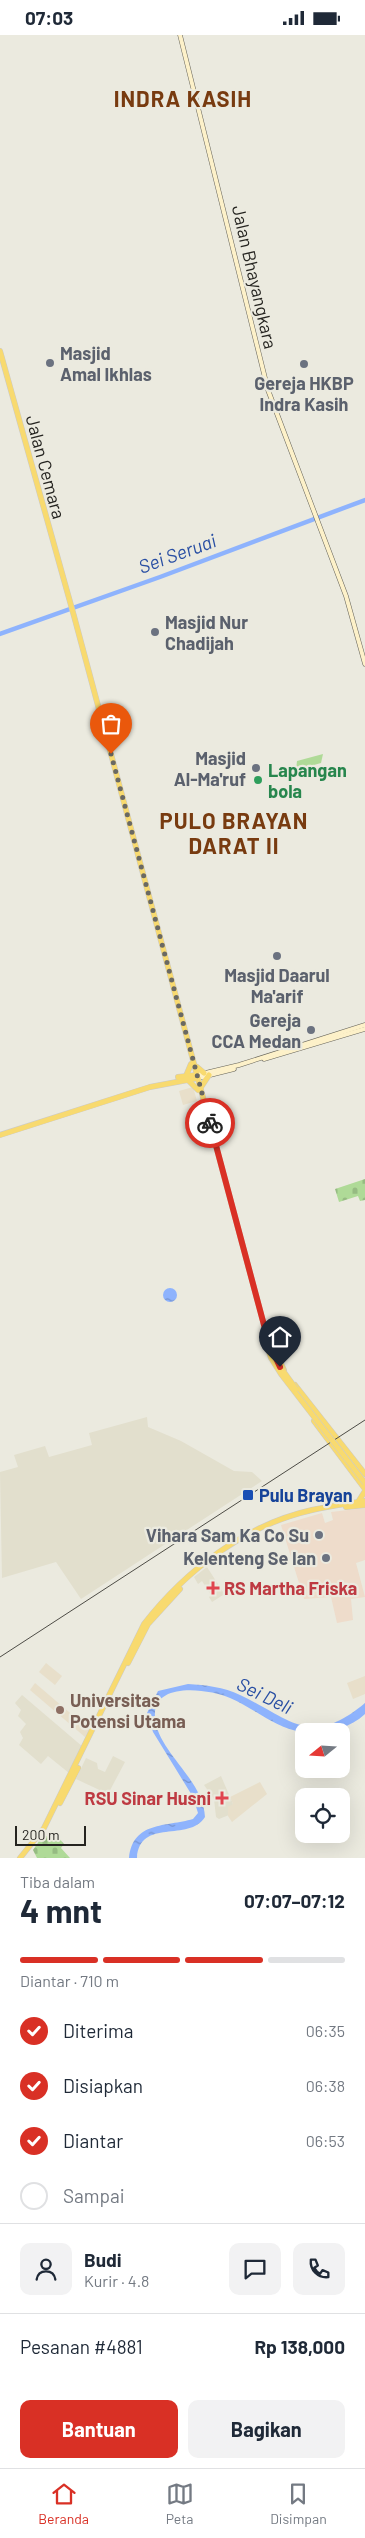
<!DOCTYPE html>
<html lang="id">
<head>
<meta charset="utf-8">
<style>
  body { margin:0; font-family:Barlow,sans-serif; background:#f2f2f3; color:#1f2937; height:100vh; display:flex; flex-direction:column; font-size:19px; white-space:nowrap }
  * { box-sizing:border-box; margin:0 }
  p { font-size:16px; color:#747a83 }
  .icon { flex:none; width:28px; height:28px; fill:none; stroke:currentColor; stroke-width:2; stroke-linecap:round; stroke-linejoin:round }
  .map { position:relative; height:1823px; overflow:hidden }
  .details { display:flex; flex-direction:column; background:#fff; flex:1 }
  .details>* { flex:none }
  .needle { width:32px; rotate:252deg }
  .controls { position:absolute; left:295px; top:1688px; display:grid; gap:10px }
  .controls a { display:grid; place-items:center; width:55px; height:55px; border-radius:10px; background:#fff; box-shadow:0 5px 20px #0002; font-size:25px }
  .scale { position:absolute; left:15px; bottom:12px; width:71px; box-sizing:border-box; padding-left:5px; border:2px solid #252420; border-top:0; font-size:14px; line-height:18px; white-space:nowrap; color:#252420; -webkit-text-stroke:4px #ebeadf; paint-order:stroke }
  .pin { position:absolute; display:grid; place-items:center; width:42px; height:42px; color:#fff; margin:-51px -21px; border-radius:50% 50% 50% 0; rotate:-45deg; box-shadow:0 0 5px #0007 }
  .pin .icon { rotate:45deg }
  .courier { position:absolute; display:grid; place-items:center; width:50px; height:50px; margin:-25px; border:4px solid #d93025; border-radius:50%; background:#fff; color:#222; box-shadow:0 1px 6px #0007 }
  .head em { font-style:normal; font-weight:700 }
  .head div { display:flex; flex-direction:column-reverse }
  .head { display:flex; align-items:center; justify-content:space-between; height:85px; padding:0 20px }
  h1 { font-size:32px; font-weight:700; line-height:38px }
  .bar { display:grid; grid-template-columns:repeat(4,1fr); gap:8px 5px; align-content:center; height:60px; padding:0 20px }
  .bar i { height:6px; border-radius:4px; background:#e0e1e3 }
  .bar .selected { background:#d93025 }
  .bar p { grid-column:span 4 }
  .line { display:flex; align-items:center; gap:12px; padding:0 20px; border-top:1px solid #e0e1e3 }
  .line div { flex:1 }
  .round { display:grid; place-items:center; flex:none; width:52px; height:52px; border-radius:10px; background:#f2f2f3 }
  ol { padding:0 20px; list-style:none }
  li { display:flex; align-items:center; gap:15px; height:55px }
  li p { margin-inline-start:auto }
  li .icon { padding:5px; border-radius:50%; background:#d93025; color:#fff; stroke-width:4 }
  li:last-child { color:#747a83 }
  li i { width:28px; height:28px; border:2px solid #e0e1e3; border-radius:50% }
  .primary-button { display:flex; gap:10px; margin-top:auto; padding:10px 20px }
  .primary-button a { flex:1; height:58px; border-radius:10px; background:#d93025; color:#fff; font-size:20px; font-weight:700; line-height:58px; text-align:center }
  .primary-button a+a { background:#f2f2f3; color:#1f2937 }
  .status { display:flex; justify-content:space-between; align-items:center; height:35px; padding:0 25px; background:#fff; direction:ltr }
  .status svg { height:14px; fill:currentColor }
  .dock { display:flex; justify-content:space-around; align-items:center; height:70px; border-top:1px solid #e0e1e3; background:#fff; font-size:14px; color:#747a83 }
  .dock a { display:grid; justify-items:center; gap:2px }
  .dock .selected { color:#d93025 }
  .map>svg:first-child { display:block }
  .commercial { fill:#eedccb }
  .built { fill:#e2dfcd }
  .education { fill:#e8dfca }
  .green { fill:#afda97 }
  .cemetery { fill:url(#cemetery-stones) }
  .water { fill:url(#water-ripples) }
  .lines { fill:none; stroke-linecap:round; stroke-linejoin:round }
  .river { stroke:#8eb3fd; stroke-width:4.5 }
  .secondary-casing { stroke:#646259; stroke-width:5 }
  .trunk-casing { stroke:#cbcac9; stroke-width:6 }
  .secondary { stroke:#fdf1c9; stroke-width:4 }
  .trunk { stroke:#f8da6f; stroke-width:5 }
  .rail { stroke:#4d4c46; stroke-width:1 }
  .trunk-bridge-casing { stroke:#cbcac9; stroke-width:6; stroke-linecap:butt }
  .trunk-bridge { stroke:#f8da6f; stroke-width:5 }
  .done { stroke:#6a6963; stroke-width:5; stroke-dasharray:0 9 }
  .route { stroke:#d93025; stroke-width:6 }
  .worship-dot { fill:#6b7280; stroke:#ebeadf; stroke-width:2 }
  .leisure-dot { fill:#2e9e5b; stroke:#ebeadf; stroke-width:2 }
  .transit-dot { fill:#1a4fb4; stroke:#ebeadf; stroke-width:2 }
  .health-dot { fill:#e0444e; stroke:#ebeadf; stroke-width:2 }
  .education-dot { fill:#8d6e63; stroke:#ebeadf; stroke-width:2 }
  .labels { text-anchor:middle; dominant-baseline:central; stroke-width:4.5; stroke-linejoin:round; paint-order:stroke }
  .street-label { font-size:18px; fill:#252420; stroke:#ebeadf }
  .worship-label { font-size:18px; font-weight:bold; fill:#5b616d; stroke:#ebeadf; text-anchor:end }
  .leisure-label { font-size:18px; font-weight:bold; fill:#27864d; stroke:#ebeadf; text-anchor:start }
  .transit-label { font-size:18px; font-weight:bold; fill:#164399; stroke:#ebeadf; text-anchor:start }
  .health-label { font-size:18px; font-weight:bold; fill:#be3a42; stroke:#ebeadf; text-anchor:start }
  .education-label { font-size:18px; font-weight:bold; fill:#785e54; stroke:#ebeadf; text-anchor:start }
  .water-label { font-size:19px; font-style:italic; fill:#284ea3; stroke:#ebeadf }
  .district-label { font-size:22px; font-weight:bold; letter-spacing:1px; fill:#783b10; stroke:#ebeadf }
</style>
</head>
<body>
<div class="status"><b>07:03</b><svg viewBox="0 0 49 12"><path d="M0 12V9h3v3zM5 12V6h3v6zM10 12V3h3v9zM15 12V0h3v12zM26 1h20v11H26zM47 4h2v5h-2z"/></svg></div>
<div class="map">
<svg width="365" height="1823" viewBox="0 0 365 1823">
  <defs>
    <pattern id="cemetery-stones" width="16" height="16" patternUnits="userSpaceOnUse" patternTransform="scale(1.25)"><rect width="16" height="16" fill="#afda97"/><path d="M2 7V4a2 2 0 0 1 4 0v3zM10 15v-3a2 2 0 0 1 4 0v3z" fill="#96bb82"/></pattern>
    <pattern id="water-ripples" width="26" height="14" patternUnits="userSpaceOnUse" patternTransform="scale(1.25)"><rect width="26" height="14" fill="#8eb3fd"/><path d="M2 4q2-2 4 0t4 0M15 11q2-2 4 0t4 0" fill="none" stroke="#7491cc"/></pattern>
  </defs>
  <rect width="100%" height="100%" fill="#ebeadf"/>
  <path class="commercial" d="M365,1473V1525L356,1528L365,1562L351,1564L353,1585L337,1588L331,1562L304,1564L281,1490L322,1478L325,1488L333,1485L331,1477Z"/>
  <g class="built">
    <path d="M147,1382L148,1392L181,1406L234,1436L252,1437L262,1446L81,1564L56,1527L2,1543L0,1437L18,1432L14,1420L45,1411L49,1422L92,1410L89,1398Z"/>
    <path d="M207,1532L223,1557V1560L212,1567L209,1562L211,1560L202,1546L198,1549L194,1542Z"/>
    <path d="M22,1660L83,1712L69,1738L48,1721L41,1729L19,1710L23,1703L20,1697L26,1689L18,1681L21,1675L15,1668Z"/>
    <path d="M113,1721L125,1727L108,1759L76,1744L86,1723L97,1728L98,1734L105,1737Z"/>
    <path d="M221,1741L233,1769L229,1780L219,1784L216,1782L214,1764L204,1750Z"/>
  </g>
  <g class="education">
    <path d="M193,1052L197,1066L183,1070L179,1056Z"/>
    <path d="M46,1628L62,1641L55,1650L39,1637Z"/>
    <path d="M365,1641V1659L353,1664L347,1648Z"/>
    <path d="M35,1648L90,1695L85,1702L30,1655Z"/>
    <path d="M260,1747L267,1759L232,1787L228,1781V1772L233,1769L230,1762Z"/>
  </g>
  <path class="green" d="M323,719L321,728L296,735L297,726Z"/>
  <g class="cemetery">
    <path d="M365,1144V1165L360,1166L358,1161L339,1167L335,1154Z"/>
    <path d="M44,1799L52,1806L57,1801L64,1809L61,1813L70,1823H37L33,1815Z"/>
  </g>
  <g class="water">
    <circle cx="170" cy="1260" r="7"/>
    <path d="M188,1649C205,1650 224,1652 240,1660C291,1684 310,1714 365,1668V1679C348,1695 324,1699 302,1697C276,1694 254,1673 230,1663C209,1654 152,1646 155,1682C157,1717 203,1743 205,1782C189,1808 140,1782 137,1823H129C133,1786 166,1792 193,1784L198,1778L193,1762L153,1697L147,1678L158,1656Z"/>
  </g>
  <g class="lines">
    <path class="river" d="M0,599L160,542L365,465"/>
    <defs>
      <g id="secondary">
        <path d="M180,0L268,355L346,561L365,629"/>
        <path d="M264,1024L365,994"/>
        <path d="M197,1040L239,1030L365,990"/>
        <path d="M198,1043L234,1034"/>
      </g>
      <g id="trunk">
        <path d="M0,316L74,581L268,1305"/>
        <path d="M197,1032L204,1038"/>
        <path d="M186,1041L191,1029"/>
        <path d="M178,1042L197,1040"/>
        <path d="M187,1044L198,1055"/>
        <path d="M201,1052L209,1040"/>
        <path d="M0,1100L150,1052L198,1043"/>
        <path d="M268,1302L284,1335"/>
        <path d="M295,1350L365,1439"/>
        <path d="M314,1386L365,1454"/>
        <path d="M358,1467L365,1456"/>
        <path d="M346,1472L365,1470"/>
        <path d="M128,1628L148,1589L180,1554"/>
        <path d="M60,1768L78,1733"/>
        <path d="M20,1823L44,1793L144,1589C186,1535 245,1490 312,1475C329,1471 347,1469 365,1466"/>
      </g>
    </defs>
    <use href="#secondary" class="secondary-casing"/>
    <use href="#trunk" class="trunk-casing"/>
    <use href="#secondary" class="secondary"/>
    <use href="#trunk" class="trunk"/>
    <path class="rail" d="M0,1622L365,1385"/>
    <defs>
      <g id="trunk-bridge">
        <path d="M265,1305L271,1323L281,1339L365,1448"/>
        <path d="M281,1333L296,1354"/>
      </g>
    </defs>
    <use href="#trunk-bridge" class="trunk-bridge-casing"/>
    <use href="#trunk-bridge" class="trunk-bridge"/>
  </g>
  <g class="lines">
    <path class="done" d="M111,719L210,1088"/>
    <path class="route" d="M210,1088L268,1305L280,1332"/>
  </g>
  <g class="worship-dot">
    <circle cx="50" cy="328" r="5"/>
    <circle cx="304" cy="329" r="5"/>
    <circle cx="155" cy="597" r="5"/>
    <circle cx="256" cy="733" r="5"/>
    <circle cx="277" cy="921" r="5"/>
    <circle cx="311" cy="995" r="5"/>
    <circle cx="319" cy="1500" r="5"/>
    <circle cx="326" cy="1523" r="5"/>
  </g>
  <circle class="leisure-dot" cx="258" cy="745" r="5"/>
  <rect class="transit-dot" x="242" y="1454" width="12" height="12" rx="2.5"/>
  <g class="health-dot">
    <path d="M210.5 1545.5h5v5h5v5h-5v5h-5v-5h-5v-5h5z"/>
    <path d="M219.5 1755.5h5v5h5v5h-5v5h-5v-5h-5v-5h5z"/>
  </g>
  <circle class="education-dot" cx="60" cy="1675" r="5"/>
  <g class="labels">
    <g class="street-label">
      <text transform="translate(255 242) rotate(77)">Jalan Bhayangkara</text>
      <text transform="translate(46 432) rotate(75)">Jalan Cemara</text>
    </g>
    <g class="worship-label">
      <text x="60" y="318" text-anchor="start">Masjid<tspan x="60" dy="21">Amal Ikhlas</tspan></text>
      <text x="304" y="348" text-anchor="middle">Gereja HKBP<tspan x="304" dy="21">Indra Kasih</tspan></text>
      <text x="165" y="587" text-anchor="start">Masjid Nur<tspan x="165" dy="21">Chadijah</tspan></text>
      <text x="246" y="723">Masjid<tspan x="246" dy="21">Al-Ma'ruf</tspan></text>
      <text x="277" y="940" text-anchor="middle">Masjid Daarul<tspan x="277" dy="21">Ma'arif</tspan></text>
      <text x="301" y="985">Gereja<tspan x="301" dy="21">CCA Medan</tspan></text>
      <text x="309" y="1500">Vihara Sam Ka Co Su</text>
      <text x="316" y="1523">Kelenteng Se Ian</text>
    </g>
    <g class="leisure-label">
      <text x="268" y="735">Lapangan<tspan x="268" dy="21">bola</tspan></text>
    </g>
    <g class="transit-label">
      <text x="259" y="1460">Pulu Brayan</text>
    </g>
    <g class="health-label">
      <text x="224" y="1553">RS Martha Friska</text>
      <text x="211" y="1763" text-anchor="end">RSU Sinar Husni</text>
    </g>
    <g class="education-label">
      <text x="70" y="1665">Universitas<tspan x="70" dy="21">Potensi Utama</tspan></text>
    </g>
    <g class="water-label">
      <text transform="translate(177 518) rotate(-20)">Sei Seruai</text>
      <text transform="translate(265 1660) rotate(26)">Sei Deli</text>
    </g>
    <g class="district-label">
      <text x="183" y="63">INDRA KASIH</text>
      <text x="234" y="785">PULO BRAYAN<tspan x="234" dy="25">DARAT II</tspan></text>
    </g>
  </g>
</svg>
<div class="controls">
<a><svg class="needle" viewBox="-14 -14 28 28"><path d="M0-13l5 13h-10z" fill="#e53935"/><path d="M0 13l5-13h-10z" fill="#747a83"/></svg></a>
<a><svg class="icon" aria-label="locate" viewBox="0 0 24 24"><circle cx="12" cy="12" r="6"/><path d="M12 2v4M12 18v4M2 12h4M18 12h4"/></svg></a>
</div>
<div class="scale">200 m</div>
<div class="pin" style="left:111px;top:719px;background:#ea580c"><svg class="icon" aria-label="bag" viewBox="0 0 24 24"><path d="M5 8h14l-1 12H6zM9 8a3 3 0 0 1 6 0"/></svg></div>
<div class="pin" style="left:280px;top:1332px;background:#1f2937"><svg class="icon" aria-label="home" viewBox="0 0 24 24"><path d="M3 11l9-7 9 7M6 9v11h12V9"/></svg></div>
<div class="courier" style="left:210px;top:1088px"><svg class="icon" aria-label="bike" viewBox="0 0 24 24"><circle cx="6" cy="16" r="4"/><circle cx="18" cy="16" r="4"/><path d="M6 16l4-8h5l3 8M10 8l3 8H6M13 5h3"/></svg></div>
</div>
<section class="details">
<div class="head"><div><h1>4 mnt</h1><p>Tiba dalam</p></div><em>07:07–07:12</em></div>
<div class="bar"><i class="selected"></i><i class="selected"></i><i class="selected"></i><i></i><p>Diantar · 710 m</p></div>
<ol>
<li><svg class="icon" aria-label="check" viewBox="0 0 24 24"><path d="M5 12l5 5 9-10"/></svg>Diterima<p>06:35</p></li>
<li><svg class="icon" aria-label="check" viewBox="0 0 24 24"><path d="M5 12l5 5 9-10"/></svg>Disiapkan<p>06:38</p></li>
<li><svg class="icon" aria-label="check" viewBox="0 0 24 24"><path d="M5 12l5 5 9-10"/></svg>Diantar<p>06:53</p></li>
<li><i></i>Sampai</li>
</ol>
<div class="line" style="height:90px"><a class="round"><svg class="icon" aria-label="person" viewBox="0 0 24 24"><circle cx="12" cy="8" r="4"/><path d="M4 21q1-7 8-7t8 7"/></svg></a><div><b>Budi</b><p>Kurir · 4.8</p></div><a class="round"><svg class="icon" aria-label="chat" viewBox="0 0 24 24"><path d="M4 5h16v11H9l-5 4z"/></svg></a><a class="round"><svg class="icon" aria-label="phone" viewBox="0 0 24 24"><path d="M5 4h4l2 5-3 2q2 4 5 5l2-3 5 2v4C11 20 4 13 5 4z"/></svg></a></div>
<div class="line" style="height:65px"><div>Pesanan #4881</div><b>Rp 138,000</b></div>
<div class="primary-button"><a>Bantuan</a><a>Bagikan</a></div>
</section>
<nav class="dock">
<a class="selected"><svg class="icon" aria-label="home" viewBox="0 0 24 24"><path d="M3 11l9-7 9 7M6 9v11h12V9"/></svg>Beranda</a>
<a><svg class="icon" aria-label="map" viewBox="0 0 24 24"><path d="M3 6l6-2 6 2 6-2v14l-6 2-6-2-6 2zM9 4v14M15 6v14"/></svg>Peta</a>
<a><svg class="icon" aria-label="saved" viewBox="0 0 24 24"><path d="M7 4h10v16l-5-4-5 4z"/></svg>Disimpan</a>
</nav>
</body>
</html>
